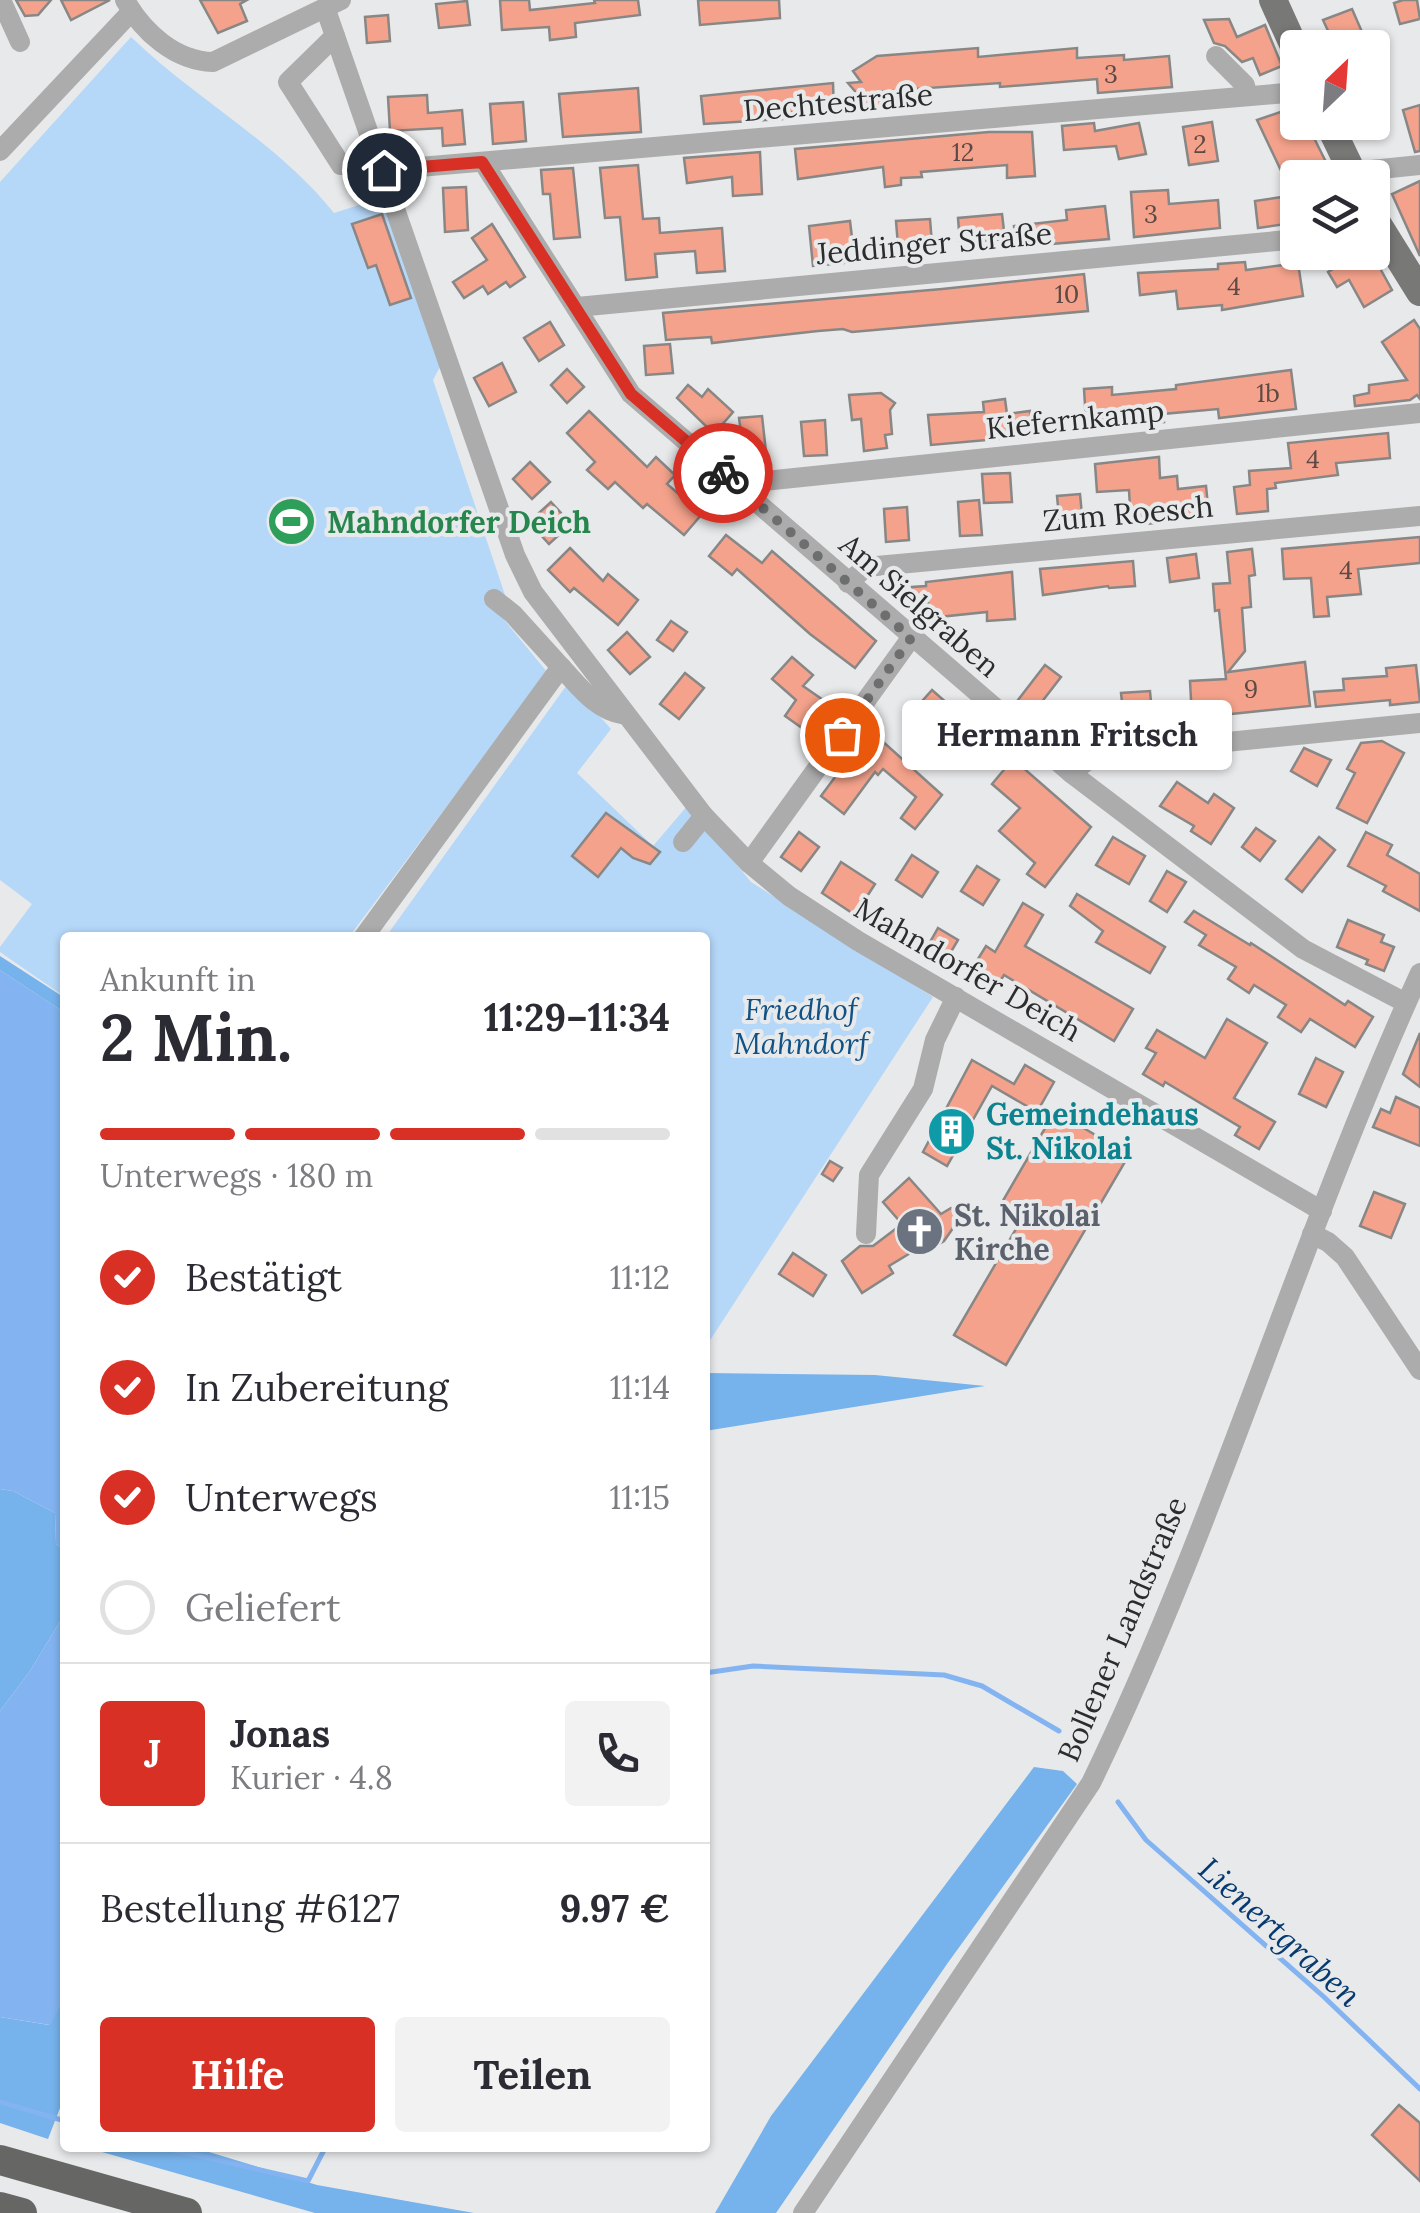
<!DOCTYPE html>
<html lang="de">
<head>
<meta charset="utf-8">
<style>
  body { margin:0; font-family:Lora,serif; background:#f2f2f3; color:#2b2b33; height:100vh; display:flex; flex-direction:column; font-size:38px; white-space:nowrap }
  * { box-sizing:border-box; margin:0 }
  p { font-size:32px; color:#7c7c81 }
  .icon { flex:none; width:55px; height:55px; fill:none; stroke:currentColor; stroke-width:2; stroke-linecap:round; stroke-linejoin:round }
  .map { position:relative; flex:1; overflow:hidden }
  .sheet { position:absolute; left:60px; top:932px; width:650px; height:1220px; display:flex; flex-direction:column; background:#fff; border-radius:10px; box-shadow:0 2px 8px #0004 }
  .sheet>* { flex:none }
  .needle { width:65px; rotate:25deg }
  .buttons { position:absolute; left:1280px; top:30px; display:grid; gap:20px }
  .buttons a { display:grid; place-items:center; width:110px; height:110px; border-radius:10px; background:#fff; box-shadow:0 2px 8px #0004; font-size:50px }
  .pin { position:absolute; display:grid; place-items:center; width:85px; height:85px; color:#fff; margin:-42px; border:5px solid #fff; border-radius:50%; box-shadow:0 2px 10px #0007 }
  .courier { position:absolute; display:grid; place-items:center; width:100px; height:100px; margin:-50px; border:8px solid #d93025; border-radius:50%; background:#fff; color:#222; box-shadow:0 2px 12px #0007 }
  .bubble { position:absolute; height:70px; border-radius:10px; background:#fff; box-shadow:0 2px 8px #0004; font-size:32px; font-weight:700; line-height:70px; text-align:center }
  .head em { font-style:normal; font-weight:700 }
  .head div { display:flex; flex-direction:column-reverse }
  .head { display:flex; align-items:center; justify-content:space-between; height:170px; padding:0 40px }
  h1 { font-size:65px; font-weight:700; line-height:75px }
  .bar { display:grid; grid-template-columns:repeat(4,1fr); gap:15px 10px; align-content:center; height:120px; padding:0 40px }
  .bar i { height:12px; border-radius:8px; background:#e1e1e2 }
  .bar .active { background:#d93025 }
  .bar p { grid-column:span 4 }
  .line { display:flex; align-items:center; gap:25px; padding:0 40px; border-top:2px solid #e1e1e2 }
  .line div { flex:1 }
  .round { display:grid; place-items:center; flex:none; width:105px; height:105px; border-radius:10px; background:#f2f2f3 }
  ol { padding:0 40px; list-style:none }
  li { display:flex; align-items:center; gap:30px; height:110px }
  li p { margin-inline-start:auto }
  li .icon { padding:10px; border-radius:50%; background:#d93025; color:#fff; stroke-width:4 }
  li:last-child { color:#7c7c81 }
  li i { width:55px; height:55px; border:5px solid #e1e1e2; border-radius:50% }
  .action { display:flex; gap:20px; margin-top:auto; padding:20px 40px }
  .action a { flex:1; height:115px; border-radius:10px; background:#d93025; color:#fff; font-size:40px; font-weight:700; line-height:115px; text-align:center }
  .action a+a { background:#f2f2f3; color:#2b2b33 }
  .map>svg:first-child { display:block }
  .green { fill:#b5d7f8 }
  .forest { fill:#76b2eb }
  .water { fill:#83b4f1 }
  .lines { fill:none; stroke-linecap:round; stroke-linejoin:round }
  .stream { stroke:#83b4f1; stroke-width:5 }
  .building { fill:#f4a28b; stroke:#888786; stroke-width:2.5 }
  .minor { stroke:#abacab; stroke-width:20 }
  .major { stroke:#787877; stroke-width:28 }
  .highway { stroke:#666665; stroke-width:30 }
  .done { stroke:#6d6e6e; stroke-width:10; stroke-dasharray:0 18 }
  .route { stroke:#d93025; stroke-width:12 }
  .labels { text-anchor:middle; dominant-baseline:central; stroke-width:8; stroke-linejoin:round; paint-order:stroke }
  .number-label { font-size:25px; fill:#5d4a44 }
  .street-label { font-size:30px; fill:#2b2c2c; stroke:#e8e9ea }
  .leisure-label { font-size:30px; font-weight:bold; fill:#27864d; stroke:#e8e9ea; text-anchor:start }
  .park-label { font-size:30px; font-style:italic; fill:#105286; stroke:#e8e9ea }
  .culture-label { font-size:30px; font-weight:bold; fill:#0d838f; stroke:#e8e9ea; text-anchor:start }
  .worship-label { font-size:30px; font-weight:bold; fill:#5b616d; stroke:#e8e9ea; text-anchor:start }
  .water-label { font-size:32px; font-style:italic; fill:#063a70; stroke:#e8e9ea }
</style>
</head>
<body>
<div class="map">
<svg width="1420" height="2213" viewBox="0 0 1420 2213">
  <rect width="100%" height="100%" fill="#e8e9ea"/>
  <g class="green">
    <path d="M131,37C195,99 277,142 334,213L381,198L441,365L433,380L506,598L497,611L547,672L349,937L65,938V997L0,952V947L32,904L0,880V182Z"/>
    <path d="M569,682L611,729L577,773L653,846L688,805L751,882L933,997L705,1348V938H385Z"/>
  </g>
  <g class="forest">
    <path d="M0,956L65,998V1013L0,970Z"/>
    <path d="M705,1373L875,1375L985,1386L705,1431Z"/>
    <path d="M0,1489L13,1491L55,1513L56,1544L65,1550V1613L30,1671L0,1711Z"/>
    <path d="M1034,1767L1063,1771L1077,1784L947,1964L776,2213H715L771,2116Z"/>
    <path d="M65,1996V2095L48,2139L0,2123V2017L49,2025Z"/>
    <path d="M88,2148H196L317,2185L474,2213H315Z"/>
  </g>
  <g class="water">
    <path d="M0,970L65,1013V1550L56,1544L55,1513L13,1491L0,1489Z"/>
    <path d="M65,1613V1996L50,2025L0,2017V1711L30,1671Z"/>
  </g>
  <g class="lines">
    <g class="stream">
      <path d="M705,1673L753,1666L944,1675L982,1686L1059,1731"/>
      <path d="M1118,1802L1146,1840L1324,1997L1420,2089"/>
      <path d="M0,2102L65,2121"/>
      <path d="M165,2148L308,2181L325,2148"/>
    </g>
  </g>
  <g class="building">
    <path d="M16,0H51L38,15L25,16Z"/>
    <path d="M61,0H110L71,20Z"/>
    <path d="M200,0H247L240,4L247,21L218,33Z"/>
    <path d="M500,0H529L530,10L595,3L594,0H638L640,15L575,23L576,37L550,40L549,27L502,30Z"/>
    <path d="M698,0H779L780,18L700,25Z"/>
    <path d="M1403,0H1417L1420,19L1400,24L1394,3Z"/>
    <path d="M467,1L470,25L439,28L436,4Z"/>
    <path d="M1352,9L1369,48H1336L1323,20Z"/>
    <path d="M388,15L390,41L367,43L365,17Z"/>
    <path d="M1229,19L1237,37L1265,25L1282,66L1260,75L1253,58L1242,62L1225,46L1214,43L1204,20Z"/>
    <path d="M978,48V57L1077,48V58L1124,55V60L1169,56L1172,87L1098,93L1097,79L1000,87V83L884,91L891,101L873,112L848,83L861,82L853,71L877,56Z"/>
    <path d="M833,83L834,110L781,113L782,119L704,124L701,96Z"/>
    <path d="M638,88L641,132L563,137L559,94Z"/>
    <path d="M427,95L428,113L462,110L465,144L443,146L442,128L390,131L388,97Z"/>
    <path d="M523,102L526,141L493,144L490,104Z"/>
    <path d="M1420,105V151L1415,152L1403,110Z"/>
    <path d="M1298,106V122H1306L1330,170L1309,178L1285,179L1257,120Z"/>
    <path d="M1212,122L1218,161L1189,165L1183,127Z"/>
    <path d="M1094,123L1095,131L1139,123L1146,154L1119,159L1116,146L1064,150L1062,126Z"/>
    <path d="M989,132H1032L1035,176L1007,178V165L921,172L922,177L901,178V185L885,187L883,167L798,179L795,149Z"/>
    <path d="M760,152L762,194L733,196L732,177L687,183L684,158Z"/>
    <path d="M638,165L643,219L659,218L660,233L722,228L725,271L697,273L695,251L655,254L657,277L626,280L620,217L605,218L600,168Z"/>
    <path d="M573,168L580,237L554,239L550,194H543L541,170Z"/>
    <path d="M1420,181V256L1392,194Z"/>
    <path d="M466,187L468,230L445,232L443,188Z"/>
    <path d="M1168,190L1169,204L1218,200L1220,228L1134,237L1131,192Z"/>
    <path d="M1282,197L1286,224L1258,228L1255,201Z"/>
    <path d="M1105,206L1109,239L1016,247L1014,226L1067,220L1066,210Z"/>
    <path d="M382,214L411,298L390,305L376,265L368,268L352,224Z"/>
    <path d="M1002,214L1005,239L960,243L958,218Z"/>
    <path d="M930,219L933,256L899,258L896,221Z"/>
    <path d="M850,221L855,262L813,266L809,226Z"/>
    <path d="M492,224L525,277L510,287L506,282L488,294L483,286L464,298L453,282L487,260L472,238Z"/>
    <path d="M1362,252H1371L1392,290L1364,307L1349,280L1337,287L1328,272Z"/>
    <path d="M1245,262L1246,270L1298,263L1303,296L1222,310V305L1178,309L1176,291L1140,295L1138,273L1218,269V264Z"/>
    <path d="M1084,274L1088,311L852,332L843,329L818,331L712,343L711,337L666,340L663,313L942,289Z"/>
    <path d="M1414,320L1420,329V399L1417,395L1410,400L1355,406L1354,396L1369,393V385L1407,380L1382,342Z"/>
    <path d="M550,322L564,345L539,361L524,338Z"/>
    <path d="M670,344L673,373L646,375L644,346Z"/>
    <path d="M502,363L516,392L489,406L474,378Z"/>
    <path d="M567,369L584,387L567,403L551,385Z"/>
    <path d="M1291,370L1296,409L1219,418L1218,409L1163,414L1164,422L1139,424L1138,417L1086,421L1084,389L1112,387V395L1176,389V385Z"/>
    <path d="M688,385L702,397L708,389L733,412L714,434L677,398Z"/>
    <path d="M881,393L895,403L890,410L892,434L885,435L887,448L864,451L861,419L852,420L849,395Z"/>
    <path d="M1005,399L1007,414L1030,411L1033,436L931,445L928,415L984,412L983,402Z"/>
    <path d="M589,411L647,467L656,457L675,475L667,484L702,514L684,535L647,504L643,508L615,482L608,489L587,470L595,462L567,433Z"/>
    <path d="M762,416L767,461L745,463L739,418Z"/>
    <path d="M825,420L827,455L804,456L801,422Z"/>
    <path d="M1388,433L1390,458L1336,463L1338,475L1275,483L1276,488L1267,489L1268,511L1237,514L1234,487L1250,485L1249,471L1291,468L1288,443Z"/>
    <path d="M1159,457L1160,478L1177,476L1178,489L1206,486L1209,516L1184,518L1183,508L1154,511L1155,523L1131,525L1129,490L1097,492L1095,464Z"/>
    <path d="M530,462L550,482L532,499L513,479Z"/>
    <path d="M1010,473L1012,502L984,503L982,474Z"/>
    <path d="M1080,494L1083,525L1060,527L1057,496Z"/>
    <path d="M979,500L982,535L960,536L958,502Z"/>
    <path d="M551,502L571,524L549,544L529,522Z"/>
    <path d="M907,507L909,540L886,542L884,509Z"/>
    <path d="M726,535L762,563L772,551L876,641L855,668L810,634L737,569L732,575L709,556Z"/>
    <path d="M1420,537V563L1358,569L1361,594L1327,597L1329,616L1314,617L1311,578L1284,579L1282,549Z"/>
    <path d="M570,548L603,581L608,574L638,600L618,625L574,588L570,592L548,570Z"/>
    <path d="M1252,549L1255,575L1249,576L1251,607L1242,608L1245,651L1228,672L1305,662L1310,706L1192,718L1190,681L1226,679L1219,610L1215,611L1213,584L1230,583L1227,552Z"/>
    <path d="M1196,554L1199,578L1170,582L1167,558Z"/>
    <path d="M1133,561L1135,586L1109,588L1108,586L1043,595L1040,569Z"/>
    <path d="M1012,572L1015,619L987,621V612L929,618L928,603L913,606L912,587L926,586V582Z"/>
    <path d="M671,621L687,632L673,651L657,640Z"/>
    <path d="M627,632L650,657L630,674L608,650Z"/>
    <path d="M792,657L813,675L803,686L829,704L809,733L785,716L796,700L772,679Z"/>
    <path d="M1045,665L1061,677L1034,712L1018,700Z"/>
    <path d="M1416,665L1420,702L1390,705V700L1316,707L1314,692L1344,690L1343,679L1387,676L1386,668Z"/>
    <path d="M685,673L704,688L679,719L660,704Z"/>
    <path d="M932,690L964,718L947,736L916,708Z"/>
    <path d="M1150,691L1153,724L1063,730L1061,706L1122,702L1121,693Z"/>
    <path d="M870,730L942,795L915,829L901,818L916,797L883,769L878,775L875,772L844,814L821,796Z"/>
    <path d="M1382,741L1404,753L1367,823L1337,808L1355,773L1347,769L1361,743Z"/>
    <path d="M1304,748L1331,760L1317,786L1291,771Z"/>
    <path d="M1013,759L1091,827L1045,887L1027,874L1035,863L999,831L1020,808L992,784Z"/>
    <path d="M1177,782L1208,803L1214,794L1234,808L1211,844L1191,831L1194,826L1160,806Z"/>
    <path d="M606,813L660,852L650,864L633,858L621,848L598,877L572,856Z"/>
    <path d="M1256,828L1275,841L1260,861L1242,847Z"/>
    <path d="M799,832L819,847L801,871L781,857Z"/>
    <path d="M1366,832L1392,845L1387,855L1420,874V911L1383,891L1386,886L1348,866Z"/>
    <path d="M1113,837L1145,856L1129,884L1096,865Z"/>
    <path d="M1319,837L1335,850L1302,892L1286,879Z"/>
    <path d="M912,855L938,872L922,897L896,880Z"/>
    <path d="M841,862L875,884L855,915L822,893Z"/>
    <path d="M977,866L999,880L983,905L961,891Z"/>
    <path d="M1167,871L1186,882L1167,912L1150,901Z"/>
    <path d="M1077,894L1165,947L1150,973L1096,942L1103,931L1070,906Z"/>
    <path d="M1023,903L1043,915L1025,946L1133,1009L1114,1041L1004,975L994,991L968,975L986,946L995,952Z"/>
    <path d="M1194,911L1250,945L1251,943L1345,1005L1348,1001L1373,1017L1355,1047L1310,1019L1301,1032L1278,1017L1286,1005L1254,985L1249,993L1228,979L1236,967L1199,945L1206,935L1185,922Z"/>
    <path d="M1348,920L1384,935L1381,942L1394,947L1384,971L1366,964L1368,960L1337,947Z"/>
    <path d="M938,928L958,940L945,962L925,951Z"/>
    <path d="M1227,1019L1267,1043L1234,1098L1275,1122L1259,1149L1235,1135L1240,1127L1165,1082L1163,1086L1143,1074L1156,1053L1146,1048L1157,1030L1205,1058Z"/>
    <path d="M1420,1033V1087L1403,1074Z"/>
    <path d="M1316,1058L1343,1072L1326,1107L1299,1094Z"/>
    <path d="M972,1060L1014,1084L1025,1065L1054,1082L1037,1112L992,1086L947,1166L923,1152Z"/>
    <path d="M1396,1097L1420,1108V1146L1373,1127L1381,1109L1390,1113Z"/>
    <path d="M1055,1111L1129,1155L1006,1365L954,1335L1023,1217L1001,1204Z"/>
    <path d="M830,1161L842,1168L833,1181L822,1174Z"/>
    <path d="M909,1178L941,1214L951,1208L960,1218L944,1241L927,1251L922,1246L889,1266L893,1273L862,1293L842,1261L860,1246H873L902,1224L883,1202Z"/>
    <path d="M1374,1192L1405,1204L1391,1238L1360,1226Z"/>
    <path d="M793,1253L826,1275L813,1296L779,1274Z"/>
    <path d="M1399,2105L1420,2123V2181L1372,2135Z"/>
  </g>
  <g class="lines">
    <g class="minor">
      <path d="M1,0L20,42"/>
      <path d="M125,0C143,32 175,61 213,62L341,0"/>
      <path d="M326,10L515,555L533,592L704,816L749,863L789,896L858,941L1322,1211"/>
      <path d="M335,36L288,82L341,165L362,162L384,170L1298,92"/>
      <path d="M1216,56L1245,85L1247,96"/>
      <path d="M0,151L131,12"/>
      <path d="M483,162L631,394L1071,773L1303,949L1406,1003"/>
      <path d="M1352,172L1420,165"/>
      <path d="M577,307L1298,239"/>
      <path d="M736,484L1420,413"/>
      <path d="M848,583L866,567L1420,516"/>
      <path d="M494,599L513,614L561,667"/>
      <path d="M1071,773L1095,755L1420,723"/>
      <path d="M683,842L704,816"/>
      <path d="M749,863L911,638"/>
      <path d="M363,938L561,667C579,686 596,710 622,714"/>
      <path d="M866,1234L869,1175L923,1089L935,1040L956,997"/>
      <path d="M1312,1234L1328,1242L1345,1257L1420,1370"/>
      <path d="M803,2213L1091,1783C1218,1521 1299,1238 1420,973"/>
    </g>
    <g class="major">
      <path d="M1273,0L1298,55"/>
      <path d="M1328,122L1355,178"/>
      <path d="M1372,215L1420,292"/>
    </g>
    <g class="highway">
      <path d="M0,2160L187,2213"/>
      <path d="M0,2207L22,2213"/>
    </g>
  </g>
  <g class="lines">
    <path class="done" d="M723,473L911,638L842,735"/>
    <path class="route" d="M384,170L482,162L631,394L723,473"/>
  </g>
  <defs>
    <symbol id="stadium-disc" viewBox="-11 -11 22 22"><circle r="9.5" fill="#2e9e5b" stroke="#e8e9ea"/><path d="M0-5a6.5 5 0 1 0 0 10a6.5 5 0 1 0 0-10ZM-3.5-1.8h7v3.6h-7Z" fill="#fff"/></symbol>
    <symbol id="building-disc" viewBox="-11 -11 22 22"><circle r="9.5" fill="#0f9aa8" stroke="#e8e9ea"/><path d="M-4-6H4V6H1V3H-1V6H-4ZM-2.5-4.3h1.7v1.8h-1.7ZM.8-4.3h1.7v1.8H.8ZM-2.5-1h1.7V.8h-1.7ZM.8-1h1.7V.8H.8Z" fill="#fff"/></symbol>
    <symbol id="church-disc" viewBox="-11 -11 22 22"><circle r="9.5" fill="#6b7280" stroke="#e8e9ea"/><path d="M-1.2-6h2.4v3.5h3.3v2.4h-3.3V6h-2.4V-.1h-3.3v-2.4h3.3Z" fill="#fff"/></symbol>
  </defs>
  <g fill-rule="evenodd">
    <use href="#stadium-disc" x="264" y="494" width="55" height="55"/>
    <use href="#building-disc" x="924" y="1104" width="55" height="55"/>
    <use href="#church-disc" x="892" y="1204" width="55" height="55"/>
  </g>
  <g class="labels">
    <g class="number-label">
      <text x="1111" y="74">3</text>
      <text x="1200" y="144">2</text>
      <text x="963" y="152">12</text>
      <text x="1151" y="214">3</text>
      <text x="1234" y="286">4</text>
      <text x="1067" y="294">10</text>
      <text x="1268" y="393">1b</text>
      <text x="1313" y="459">4</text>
      <text x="1346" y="570">4</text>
      <text x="1251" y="689">9</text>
    </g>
    <g class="street-label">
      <text transform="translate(838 102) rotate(-5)">Dechtestraße</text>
      <text transform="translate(934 243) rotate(-5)">Jeddinger Straße</text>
      <text transform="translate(1075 419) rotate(-6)">Kiefernkamp</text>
      <text transform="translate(1128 513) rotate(-5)">Zum Roesch</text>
      <text transform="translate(920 605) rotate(41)">Am Sielgraben</text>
      <text transform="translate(968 969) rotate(30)">Mahndorfer Deich</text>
      <text transform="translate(1122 1629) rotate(-67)">Bollener Landstraße</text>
    </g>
    <g class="leisure-label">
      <text x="327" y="522">Mahndorfer Deich</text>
    </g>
    <g class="park-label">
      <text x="801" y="1009">Friedhof<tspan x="801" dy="34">Mahndorf</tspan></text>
    </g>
    <g class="culture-label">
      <text x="986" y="1114">Gemeindehaus<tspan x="986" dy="34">St. Nikolai</tspan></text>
    </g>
    <g class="worship-label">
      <text x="954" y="1215">St. Nikolai<tspan x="954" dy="34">Kirche</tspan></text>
    </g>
    <g class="water-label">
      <text transform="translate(1280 1932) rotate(42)">Lienertgraben</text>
    </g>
  </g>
</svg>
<div class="buttons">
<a><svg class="needle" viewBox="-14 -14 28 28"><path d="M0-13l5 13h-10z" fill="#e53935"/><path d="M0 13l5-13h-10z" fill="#7c7c81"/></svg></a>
<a><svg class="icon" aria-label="layers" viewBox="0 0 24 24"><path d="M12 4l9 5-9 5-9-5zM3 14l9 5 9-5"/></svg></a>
</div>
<div class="pin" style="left:842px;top:735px;background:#ea580c"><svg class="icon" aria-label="bag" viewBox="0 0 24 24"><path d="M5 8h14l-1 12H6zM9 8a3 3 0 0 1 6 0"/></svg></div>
<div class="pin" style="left:384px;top:170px;background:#1f2937"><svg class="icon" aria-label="home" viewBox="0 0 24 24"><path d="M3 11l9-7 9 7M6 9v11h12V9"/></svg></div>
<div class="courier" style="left:723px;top:473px"><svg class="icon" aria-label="bike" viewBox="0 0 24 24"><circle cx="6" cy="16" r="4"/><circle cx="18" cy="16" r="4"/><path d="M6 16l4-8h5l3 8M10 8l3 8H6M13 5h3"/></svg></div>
<div class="bubble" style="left:902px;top:700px;width:330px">Hermann Fritsch</div>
<section class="sheet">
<div class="head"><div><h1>2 Min.</h1><p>Ankunft in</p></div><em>11:29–11:34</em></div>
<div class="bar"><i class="active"></i><i class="active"></i><i class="active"></i><i></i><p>Unterwegs · 180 m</p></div>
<ol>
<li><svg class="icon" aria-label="check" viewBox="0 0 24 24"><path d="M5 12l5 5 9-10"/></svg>Bestätigt<p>11:12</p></li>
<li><svg class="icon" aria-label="check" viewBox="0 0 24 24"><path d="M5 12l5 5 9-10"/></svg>In Zubereitung<p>11:14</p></li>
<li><svg class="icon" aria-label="check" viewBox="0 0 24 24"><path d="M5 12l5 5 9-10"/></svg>Unterwegs<p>11:15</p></li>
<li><i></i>Geliefert</li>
</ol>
<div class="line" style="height:180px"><b class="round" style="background:#d93025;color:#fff">J</b><div><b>Jonas</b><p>Kurier · 4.8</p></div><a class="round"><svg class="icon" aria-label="phone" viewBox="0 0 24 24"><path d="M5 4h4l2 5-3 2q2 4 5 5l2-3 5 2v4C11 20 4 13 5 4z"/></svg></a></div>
<div class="line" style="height:130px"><div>Bestellung #6127</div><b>9.97 €</b></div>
<div class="action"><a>Hilfe</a><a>Teilen</a></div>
</section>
</div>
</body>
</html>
